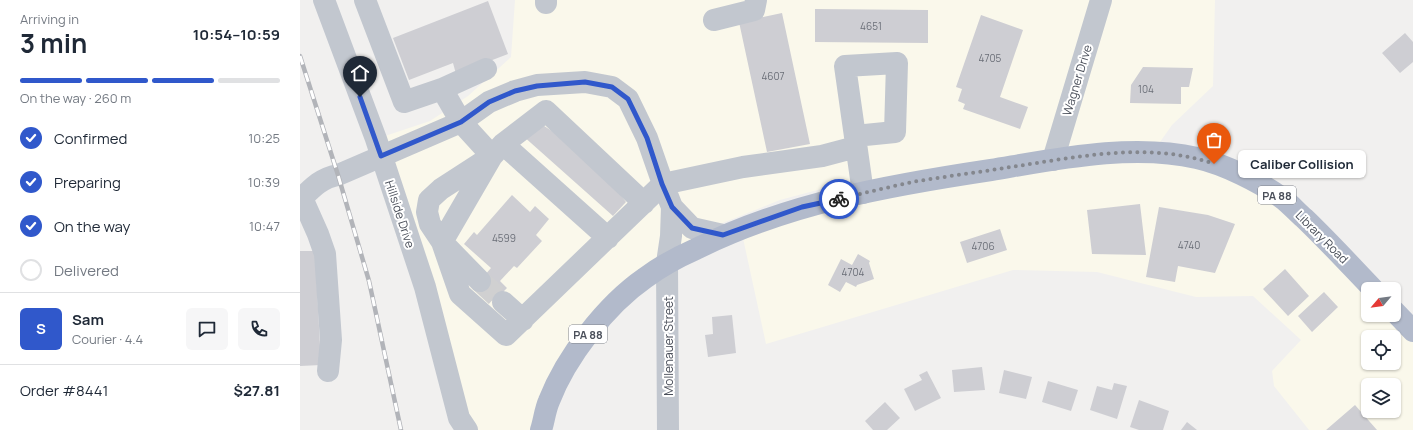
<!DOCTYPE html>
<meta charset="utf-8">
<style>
body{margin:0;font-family:Manrope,sans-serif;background:#f6f6f7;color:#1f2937;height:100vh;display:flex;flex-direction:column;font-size:15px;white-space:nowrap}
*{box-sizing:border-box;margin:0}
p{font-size:13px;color:#747a83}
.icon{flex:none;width:22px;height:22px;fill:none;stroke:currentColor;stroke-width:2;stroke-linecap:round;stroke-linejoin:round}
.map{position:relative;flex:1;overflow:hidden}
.side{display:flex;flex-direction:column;background:#fff;width:300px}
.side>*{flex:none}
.needle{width:26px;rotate:241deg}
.buttons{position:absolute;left:1061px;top:282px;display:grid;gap:8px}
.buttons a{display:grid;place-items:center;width:40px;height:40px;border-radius:6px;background:#fff;box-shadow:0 1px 3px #0004;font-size:20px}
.pin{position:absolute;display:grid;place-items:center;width:34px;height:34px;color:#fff;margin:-41px -17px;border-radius:50% 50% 50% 0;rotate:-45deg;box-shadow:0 0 4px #0007}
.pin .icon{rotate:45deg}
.courier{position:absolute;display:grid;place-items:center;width:40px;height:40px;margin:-20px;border:3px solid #3058cb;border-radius:50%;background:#fff;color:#222;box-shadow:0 1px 5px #0007}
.bubble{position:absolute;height:28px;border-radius:6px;background:#fff;box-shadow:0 1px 3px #0004;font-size:13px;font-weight:700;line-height:28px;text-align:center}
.overview em{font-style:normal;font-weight:700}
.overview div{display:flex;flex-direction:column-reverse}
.overview{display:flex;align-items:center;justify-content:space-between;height:68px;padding:0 20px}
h1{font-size:26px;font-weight:700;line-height:30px}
.bar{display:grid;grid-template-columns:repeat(4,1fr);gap:6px 4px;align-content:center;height:48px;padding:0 20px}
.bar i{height:5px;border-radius:3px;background:#e0e1e3}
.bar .selected{background:#3058cb}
.bar p{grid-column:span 4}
.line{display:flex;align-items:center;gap:10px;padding:0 20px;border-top:1px solid #e0e1e3}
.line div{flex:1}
.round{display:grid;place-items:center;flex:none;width:42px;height:42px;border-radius:6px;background:#f6f6f7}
ol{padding:0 20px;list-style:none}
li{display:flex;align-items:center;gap:12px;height:44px}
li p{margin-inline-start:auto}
li .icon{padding:4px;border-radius:50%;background:#3058cb;color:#fff;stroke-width:4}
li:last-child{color:#747a83}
li i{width:22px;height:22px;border:2px solid #e0e1e3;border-radius:50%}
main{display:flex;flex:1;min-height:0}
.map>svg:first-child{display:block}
</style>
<main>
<section class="side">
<div class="overview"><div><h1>3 min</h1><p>Arriving in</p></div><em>10:54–10:59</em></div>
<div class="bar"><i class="selected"></i><i class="selected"></i><i class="selected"></i><i></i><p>On the way · 260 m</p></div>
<ol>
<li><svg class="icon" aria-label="check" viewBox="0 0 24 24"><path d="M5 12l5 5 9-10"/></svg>Confirmed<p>10:25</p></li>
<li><svg class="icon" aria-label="check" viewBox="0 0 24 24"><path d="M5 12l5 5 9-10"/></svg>Preparing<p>10:39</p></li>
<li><svg class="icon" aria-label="check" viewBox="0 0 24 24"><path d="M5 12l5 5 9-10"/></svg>On the way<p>10:47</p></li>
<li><i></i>Delivered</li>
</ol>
<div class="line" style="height:72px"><b class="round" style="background:#3058cb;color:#fff">S</b><div><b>Sam</b><p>Courier · 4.4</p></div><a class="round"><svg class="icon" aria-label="chat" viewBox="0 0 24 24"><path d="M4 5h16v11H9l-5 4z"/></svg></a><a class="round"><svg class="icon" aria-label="phone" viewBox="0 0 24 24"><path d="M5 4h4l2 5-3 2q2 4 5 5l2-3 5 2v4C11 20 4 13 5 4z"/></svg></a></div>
<div class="line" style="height:52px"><div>Order #8441</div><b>$27.81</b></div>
</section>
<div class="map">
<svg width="1113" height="430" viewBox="0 0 1113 430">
<rect width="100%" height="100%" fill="#f1f0ef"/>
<path fill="#faf8eb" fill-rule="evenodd" d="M215,0h700l-2,86 -41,39 -19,27 91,23 124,114v26h26l19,16v99h-104l-35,-44 -2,-15 29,-31 -48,-44 -57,1 -99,-25 -84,-2 -247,74 -25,-115 99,-30 -4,-14 -56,15 -60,24 -105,79 -74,127h-74l-91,-291 54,-18 38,-25 43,-39zM1068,337h26v26h-26zM1068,385h26v26h-26z"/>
<path fill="#ceced3" d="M188,1l20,53 -52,20 -3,-11 -44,17 -16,-42z
M515,9l113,1v33l-113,-1z
M482,13l28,131 -43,8 -28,-130z
M681,15l42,15 -23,67 28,10 -8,22 -57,-20 2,-5 -7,-3 4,-12 -6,-2z
M1105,33l8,9v20l-13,11 -18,-20z
M843,67l50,1 -4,19h-8v17l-51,-1 1,-18z
M235,120l23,15 52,46 16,21 -13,14 -91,-81z
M212,195l18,17 5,-6 14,13 -13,16 6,6 -25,27 -3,-2 -14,15 7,7 -5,5 -3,14 -23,-22 15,-17 -27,-24 10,-12 3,3z
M840,204l6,51 -54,-1 -5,-44z
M859,207l49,8 27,9 -20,49 -37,-7 -3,16 -29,-5z
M700,229l7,21 -40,13 -7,-21z
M0,251h15l6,114 -21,1z
M558,254l12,7 -1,2 5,16 -17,6 -1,2 -10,-5 -6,10 -12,-7 13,-26 11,6z
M985,269l24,27 -21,20 -25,-27z
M1024,292l14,15 -26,25 -14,-16z
M432,315l4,38 -28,4 -3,-22 8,-1 -1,-17z
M682,367l3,23 -31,2 -2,-22z
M704,370l28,7 -6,22 -27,-6z
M627,371l14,27 -26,13 -11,-22 18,-9 -3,-5z
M748,381l30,9 -7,21 -29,-9z
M814,383l13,3 -10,33 -27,-9 7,-24 15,4z
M839,400l30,11 -6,19h-24l-9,-3z
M585,402l15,16 -13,12h-14l-8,-9z
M1055,405l22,25h-51z
M887,422l10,8h-16z"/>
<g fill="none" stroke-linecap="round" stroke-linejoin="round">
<path stroke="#d0d0d1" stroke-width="22" stroke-dasharray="22 11" stroke-linecap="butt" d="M180,281l23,21"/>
<path stroke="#c2c7cf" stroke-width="22" d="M24,0l52,139 49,148 34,131 8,12
M65,0l39,102 38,-13 19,33 31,34 -50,86 18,52 46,41 157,-151 80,-17 79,-11 34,-9
M246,3v-3
M414,20l40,-10 2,-10
M142,89l44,-20
M555,136l40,-4 2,-69 -52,3 18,127
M203,144l105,94
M753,160l48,-160
M2,198l16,36 7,20 6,86 -3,31
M0,200c12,-12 21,-22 38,-25l123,-53 28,-20 26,-11 22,-6 48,-3 27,5 16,12 19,39 16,46 9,23 20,21 31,7
M180,281l-38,-39 -12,-18 -3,-12 2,-12 12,-11 51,-33 11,-12 43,-33 98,92
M203,302l20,18
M368,430l-1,-167 4,-27 1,-29"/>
<path stroke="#b2bacb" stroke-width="22" d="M1094,311l19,20
M241,430c3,-9 4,-20 8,-29 17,-44 57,-96 96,-123 16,-12 33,-21 51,-29 92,-46 195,-64 295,-79 66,-11 141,-27 206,-12 27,6 63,24 85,40 8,6 15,14 22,20 24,23 46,47 69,71"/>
<g stroke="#b2b4b9" stroke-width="4.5">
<path id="rail" d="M0,56l38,119 31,106 32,149"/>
</g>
<use href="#rail" stroke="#fff" stroke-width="3" stroke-dasharray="9" stroke-linecap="butt"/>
</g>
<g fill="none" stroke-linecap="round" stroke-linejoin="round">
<path stroke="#84878e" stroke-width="4" stroke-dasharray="0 7.2" d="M539,199c26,-6 53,-13 79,-18 31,-5 62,-9 93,-14 66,-10 139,-26 203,-3"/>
<path stroke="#3058cb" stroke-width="5" d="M60,97l21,59 80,-34 28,-20 26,-11 22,-5 48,-4 27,5 16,12 19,39 15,46 10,23 20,21 31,7 79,-28 37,-8"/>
</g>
<g text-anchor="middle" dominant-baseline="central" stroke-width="4" stroke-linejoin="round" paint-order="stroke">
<g font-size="10" fill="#6b6f78">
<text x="571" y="26">4651</text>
<text x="690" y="58">4705</text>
<text x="473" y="76">4607</text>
<text x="846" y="89">104</text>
<text x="204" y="238">4599</text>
<text x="889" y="245">4740</text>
<text x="683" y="246">4706</text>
<text x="553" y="272">4704</text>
</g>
<g fill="#fff" stroke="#80848c" stroke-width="1">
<rect x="958" y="186" width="38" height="18" rx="3"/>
<rect x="269" y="325" width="38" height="18" rx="3"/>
</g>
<g font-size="11" font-weight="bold" fill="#4a4f5a">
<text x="977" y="195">PA 88</text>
<text x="288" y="334">PA 88</text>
</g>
<g font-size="12" fill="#4a4f5a" stroke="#fff">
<text transform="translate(777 80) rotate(-73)">Wagner Drive</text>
<text transform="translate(100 214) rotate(72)">Hillside Drive</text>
<text transform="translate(1022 237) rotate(45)">Library Road</text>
<text transform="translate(368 346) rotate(-90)">Mollenauer Street</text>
</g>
</g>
</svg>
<div class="buttons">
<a><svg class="needle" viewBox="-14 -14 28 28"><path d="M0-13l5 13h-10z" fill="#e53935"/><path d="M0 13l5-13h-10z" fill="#747a83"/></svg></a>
<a><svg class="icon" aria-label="locate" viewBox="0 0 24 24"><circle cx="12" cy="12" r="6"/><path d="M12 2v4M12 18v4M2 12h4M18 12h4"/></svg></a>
<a><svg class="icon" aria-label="layers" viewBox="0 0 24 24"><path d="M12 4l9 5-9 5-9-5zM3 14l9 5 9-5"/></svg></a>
</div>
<div class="pin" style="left:914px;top:164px;background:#ea580c"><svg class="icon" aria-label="bag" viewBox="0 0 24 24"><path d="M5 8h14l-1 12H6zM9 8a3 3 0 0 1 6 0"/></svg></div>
<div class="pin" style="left:60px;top:97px;background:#1f2937"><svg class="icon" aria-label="home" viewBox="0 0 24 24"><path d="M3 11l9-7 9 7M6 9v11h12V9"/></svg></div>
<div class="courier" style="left:539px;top:199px"><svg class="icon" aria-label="bike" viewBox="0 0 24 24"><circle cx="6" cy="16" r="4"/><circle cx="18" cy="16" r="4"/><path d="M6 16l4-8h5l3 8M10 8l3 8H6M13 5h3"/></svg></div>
<div class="bubble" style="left:938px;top:150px;width:128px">Caliber Collision</div>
</div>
</main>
